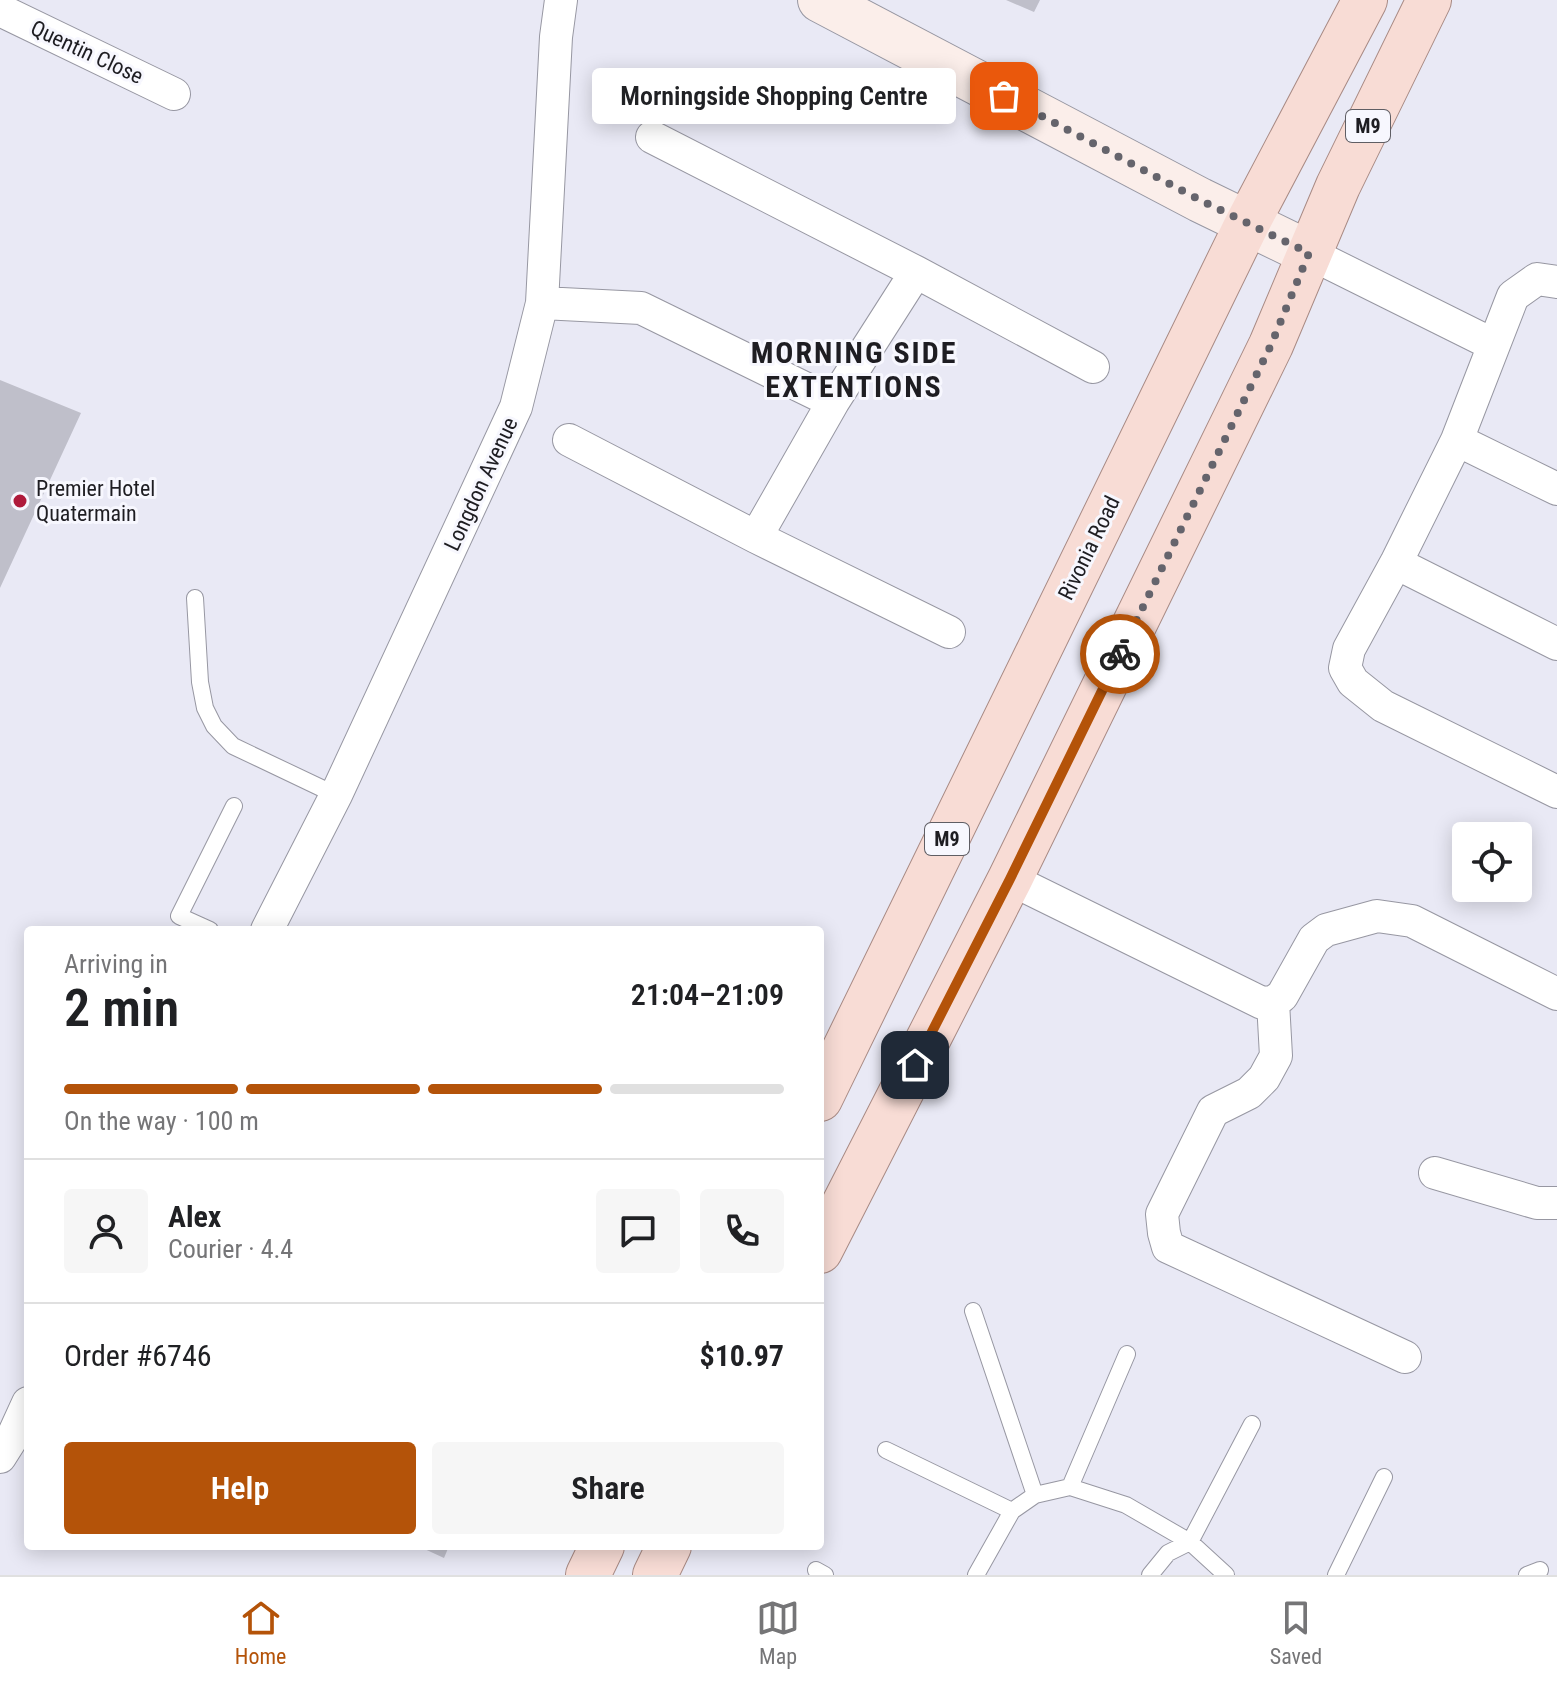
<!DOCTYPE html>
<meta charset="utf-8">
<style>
body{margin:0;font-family:"Roboto Condensed",sans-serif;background:#f6f6f6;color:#202124;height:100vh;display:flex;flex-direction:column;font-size:30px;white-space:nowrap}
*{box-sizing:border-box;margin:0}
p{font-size:26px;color:#757577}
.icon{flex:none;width:44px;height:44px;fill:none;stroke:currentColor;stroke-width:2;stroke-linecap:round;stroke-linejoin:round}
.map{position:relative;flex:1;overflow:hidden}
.side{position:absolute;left:24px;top:926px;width:800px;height:624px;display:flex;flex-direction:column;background:#fff;border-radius:8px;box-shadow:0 4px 20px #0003}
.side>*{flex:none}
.tools{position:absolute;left:1452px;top:822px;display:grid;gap:16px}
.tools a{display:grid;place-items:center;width:80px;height:80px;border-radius:8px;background:#fff;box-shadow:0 4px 20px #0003;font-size:40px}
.pin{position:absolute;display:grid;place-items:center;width:68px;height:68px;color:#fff;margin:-34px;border-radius:16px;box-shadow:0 4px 12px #0006}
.courier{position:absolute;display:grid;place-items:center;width:80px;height:80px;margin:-40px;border:6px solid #b45309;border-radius:50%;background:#fff;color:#222;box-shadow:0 2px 10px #0007}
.bubble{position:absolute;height:56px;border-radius:8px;background:#fff;box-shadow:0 4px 20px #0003;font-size:26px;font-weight:600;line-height:56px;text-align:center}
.summary em{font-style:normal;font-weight:600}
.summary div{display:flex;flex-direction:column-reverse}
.summary{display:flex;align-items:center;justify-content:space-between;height:136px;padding:0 40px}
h1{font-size:52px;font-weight:600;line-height:60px}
.bar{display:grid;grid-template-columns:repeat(4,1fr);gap:12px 8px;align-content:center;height:96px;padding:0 40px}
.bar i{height:10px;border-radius:6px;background:#e0e0e0}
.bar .active{background:#b45309}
.bar p{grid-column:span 4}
.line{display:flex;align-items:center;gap:20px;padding:0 40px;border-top:2px solid #e0e0e0}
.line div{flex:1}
.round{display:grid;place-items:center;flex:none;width:84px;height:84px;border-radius:8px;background:#f6f6f6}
.cta{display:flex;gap:16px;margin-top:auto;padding:16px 40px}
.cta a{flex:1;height:92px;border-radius:8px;background:#b45309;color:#fff;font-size:32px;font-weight:600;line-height:92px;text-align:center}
.cta a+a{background:#f6f6f6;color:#202124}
.tabs{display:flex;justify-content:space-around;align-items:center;height:112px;border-top:2px solid #e0e0e0;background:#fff;font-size:22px;color:#757577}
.tabs a{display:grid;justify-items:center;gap:4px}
.tabs .active{color:#b45309}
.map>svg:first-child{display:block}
</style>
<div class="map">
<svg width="1557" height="1575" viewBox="0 0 1557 1575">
<rect width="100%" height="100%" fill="#e9e9f5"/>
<path fill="#bfbfca" d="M1006,0h34l-6,12z
M0,380l81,33 -81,175z
M418,1546h31l-5,12z"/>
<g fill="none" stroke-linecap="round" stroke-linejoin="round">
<g stroke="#9797a2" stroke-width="18">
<path id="lane" d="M195,598l5,84 5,26 9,18 19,20 103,49
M210,930l-31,-14 55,-110
M973,1311l62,184
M886,1450l126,61
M1070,1487l57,-133
M816,1570l9,5
M976,1575l36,-64 23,-16 35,-8 56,18 64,37 36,33
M1150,1575l18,-22 22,-11 62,-118
M1336,1575l48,-98
M1527,1575l13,-5"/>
</g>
<g stroke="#9797a2" stroke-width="34">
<path id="street" d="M0,10l174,84
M652,137l264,135 177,95
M1309,253l185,92
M1557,282l-20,-3 -24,17 -56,144 -61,123 -47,86 -4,19 8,14 30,24 174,86
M542,303l99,5 192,94 83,-130
M569,440l187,97 193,95
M1457,440l100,49
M756,537l77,-135
M1396,563l161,81
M1010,879l252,124 11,-1 9,-6 32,-57 12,-9 51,-14 35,5 145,73
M267,930l69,-135 180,-388 26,-104 14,-266 5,-37
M1273,1002l3,54 -12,22 -15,15 -36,18 -51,103 2,19 4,14 237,110
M1435,1173l102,30h20
M0,1457l12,-19 16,-35"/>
</g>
<g stroke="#9797a2" stroke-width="46">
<path id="secondary" d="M820,0l380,200 109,53"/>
</g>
<g stroke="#a88a84" stroke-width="46">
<path id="primary" d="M820,1099l427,-875 118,-224
M820,1251l190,-372 261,-534 67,-159 91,-186
M588,1575l14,-29
M655,1575l14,-29"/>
</g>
<use href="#lane" stroke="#fff" stroke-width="16"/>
<use href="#street" stroke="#fff" stroke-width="32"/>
<use href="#secondary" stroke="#fbeeea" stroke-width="44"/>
<use href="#primary" stroke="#f8dcd5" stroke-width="44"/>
</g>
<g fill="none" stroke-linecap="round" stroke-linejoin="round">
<path stroke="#65646c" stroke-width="8" stroke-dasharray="0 14.4" d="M1004,96l196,104 109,53 -38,92 -151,309"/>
<path stroke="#b45309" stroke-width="10" d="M915,1065l95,-186 110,-225"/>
</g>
<circle fill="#af1a3b" stroke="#f7f7fe" stroke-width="3" cx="20" cy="501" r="8"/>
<g text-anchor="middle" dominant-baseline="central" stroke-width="6" stroke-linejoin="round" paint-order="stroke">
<g fill="#f7f7fe" stroke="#5f5e64" stroke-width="2">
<rect x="1346" y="110" width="44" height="32" rx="6"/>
<rect x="925" y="823" width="44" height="32" rx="6"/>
</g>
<g font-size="20" font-weight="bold" fill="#1e1d22">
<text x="1368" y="126">M9</text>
<text x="947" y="839">M9</text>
</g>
<g font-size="22" fill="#1e1d22" stroke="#f7f7fe">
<text transform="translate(87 52) rotate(25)">Quentin Close</text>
<text transform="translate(481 484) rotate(-65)">Longdon Avenue</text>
<text transform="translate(1089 548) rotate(-64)">Rivonia Road</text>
</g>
<g font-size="22" fill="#1e1d22" stroke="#f7f7fe" text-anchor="start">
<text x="36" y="488">Premier Hotel<tspan x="36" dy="25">Quatermain</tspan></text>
</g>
<g font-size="30" font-weight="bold" letter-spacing="2" fill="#1e1d22" stroke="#f7f7fe">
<text x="854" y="352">MORNING SIDE<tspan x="854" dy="34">EXTENTIONS</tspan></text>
</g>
</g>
</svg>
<div class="tools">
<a><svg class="icon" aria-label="locate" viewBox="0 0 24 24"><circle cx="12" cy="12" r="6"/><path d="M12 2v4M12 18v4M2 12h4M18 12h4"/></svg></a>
</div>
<div class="pin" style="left:1004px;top:96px;background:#ea580c"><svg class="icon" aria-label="bag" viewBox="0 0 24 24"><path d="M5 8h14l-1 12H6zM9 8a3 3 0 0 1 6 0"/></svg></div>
<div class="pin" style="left:915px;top:1065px;background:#1f2937"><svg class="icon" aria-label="home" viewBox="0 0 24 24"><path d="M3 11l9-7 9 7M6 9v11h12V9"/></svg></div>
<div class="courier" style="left:1120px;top:654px"><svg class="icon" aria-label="bike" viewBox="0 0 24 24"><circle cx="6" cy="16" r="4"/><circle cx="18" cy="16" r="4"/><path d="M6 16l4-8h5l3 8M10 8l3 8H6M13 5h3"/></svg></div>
<div class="bubble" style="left:592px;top:68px;width:364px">Morningside Shopping Centre</div>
<section class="side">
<div class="summary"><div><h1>2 min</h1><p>Arriving in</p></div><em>21:04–21:09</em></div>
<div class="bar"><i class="active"></i><i class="active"></i><i class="active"></i><i></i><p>On the way · 100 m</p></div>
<div class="line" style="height:144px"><a class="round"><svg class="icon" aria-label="person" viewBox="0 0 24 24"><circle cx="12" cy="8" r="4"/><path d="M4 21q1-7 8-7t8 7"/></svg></a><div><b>Alex</b><p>Courier · 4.4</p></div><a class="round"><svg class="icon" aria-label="chat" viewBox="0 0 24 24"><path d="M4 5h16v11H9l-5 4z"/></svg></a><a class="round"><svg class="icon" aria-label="phone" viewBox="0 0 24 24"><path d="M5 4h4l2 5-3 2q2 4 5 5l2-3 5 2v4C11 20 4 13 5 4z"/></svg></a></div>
<div class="line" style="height:104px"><div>Order #6746</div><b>$10.97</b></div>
<div class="cta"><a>Help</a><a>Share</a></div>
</section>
</div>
<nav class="tabs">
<a class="active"><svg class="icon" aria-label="home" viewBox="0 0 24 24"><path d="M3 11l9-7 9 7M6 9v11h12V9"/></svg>Home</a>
<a><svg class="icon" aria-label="map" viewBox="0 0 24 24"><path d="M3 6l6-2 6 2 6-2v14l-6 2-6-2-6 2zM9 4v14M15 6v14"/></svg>Map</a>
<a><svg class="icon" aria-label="saved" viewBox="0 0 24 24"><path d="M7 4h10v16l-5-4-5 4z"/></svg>Saved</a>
</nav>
